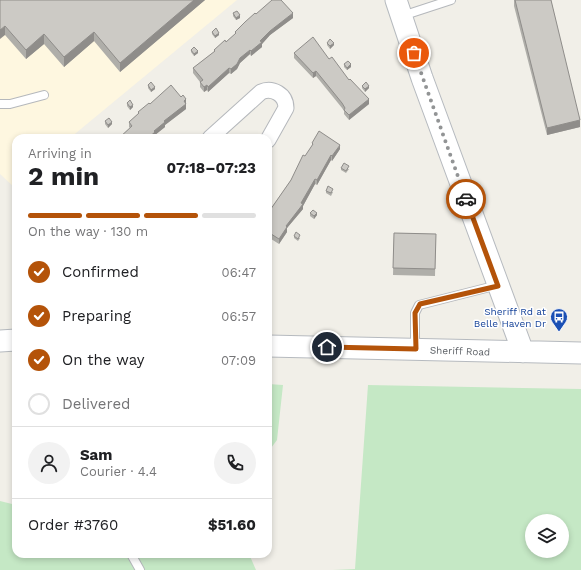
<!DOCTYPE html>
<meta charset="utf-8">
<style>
body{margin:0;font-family:"Work Sans",sans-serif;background:#f2f2f2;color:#202124;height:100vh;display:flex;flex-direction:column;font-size:15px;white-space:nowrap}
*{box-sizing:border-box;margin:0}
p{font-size:13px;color:#757577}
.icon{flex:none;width:22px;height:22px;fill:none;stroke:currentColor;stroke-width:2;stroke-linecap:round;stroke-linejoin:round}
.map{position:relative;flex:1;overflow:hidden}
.drawer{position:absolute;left:12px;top:134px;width:260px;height:424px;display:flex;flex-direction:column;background:#fff;border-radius:12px;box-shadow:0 2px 6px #0003}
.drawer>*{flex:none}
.tools{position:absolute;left:525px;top:514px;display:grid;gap:8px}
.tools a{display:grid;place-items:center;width:44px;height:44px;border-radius:50%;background:#fff;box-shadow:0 2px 6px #0003;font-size:20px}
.pin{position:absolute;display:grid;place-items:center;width:34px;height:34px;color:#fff;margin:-17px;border:2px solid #fff;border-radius:50%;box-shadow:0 1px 4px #0007}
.courier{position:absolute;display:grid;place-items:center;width:40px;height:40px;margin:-20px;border:3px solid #b45309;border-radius:50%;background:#fff;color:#222;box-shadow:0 1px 5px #0007}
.head em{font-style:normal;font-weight:700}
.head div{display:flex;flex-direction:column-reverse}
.head{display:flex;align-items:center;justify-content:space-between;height:68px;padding:0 16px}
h1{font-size:26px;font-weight:700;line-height:30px}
.bar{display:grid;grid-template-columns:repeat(4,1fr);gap:6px 4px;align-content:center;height:48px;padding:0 16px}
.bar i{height:5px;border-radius:3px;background:#e0e0e0}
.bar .selected{background:#b45309}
.bar p{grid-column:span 4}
.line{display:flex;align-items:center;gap:10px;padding:0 16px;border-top:1px solid #e0e0e0}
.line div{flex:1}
.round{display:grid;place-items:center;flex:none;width:42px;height:42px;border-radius:21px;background:#f2f2f2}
ol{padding:0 16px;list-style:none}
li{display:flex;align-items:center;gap:12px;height:44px}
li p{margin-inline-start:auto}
li .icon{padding:4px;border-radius:50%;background:#b45309;color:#fff;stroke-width:4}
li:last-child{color:#757577}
li i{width:22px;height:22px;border:2px solid #e0e0e0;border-radius:50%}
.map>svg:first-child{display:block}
</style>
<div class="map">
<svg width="581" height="570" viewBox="0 0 581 570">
<rect width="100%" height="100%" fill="#f1efe8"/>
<path fill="#fef7e0" d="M0,0h237l-167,138h-54v51l-16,-15z"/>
<path fill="#c5e8c5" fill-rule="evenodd" d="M268,384l15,1 -6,55 -9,12z
M368,385l213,4v181h-248l22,-1zM532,521h30v30h-30z
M0,501l16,4v49h233l7,16h-256z"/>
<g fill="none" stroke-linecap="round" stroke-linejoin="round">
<g stroke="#b5b8bc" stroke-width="10">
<path id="lane" d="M402,16l49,-16
M0,104h10l34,-9
M415,349v-36l4,-8 79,-20
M131,554l9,16"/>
</g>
<g stroke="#b5b8bc" stroke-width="17">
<path id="street" d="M210,138l51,-46c11,-5 25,2 25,16l-18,32"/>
</g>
<g stroke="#b6babf" stroke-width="23">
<path id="secondary" d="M396,0l26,78 101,274
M0,341l16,-1
M268,346l313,7"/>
</g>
<use href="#lane" stroke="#fff" stroke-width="8"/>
<use href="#street" stroke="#fff" stroke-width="15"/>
<use href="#secondary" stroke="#fff" stroke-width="21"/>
</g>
<path fill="#afaea9" d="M0,0h205l-85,72 -26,-31 -30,26 -20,-23 -18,15 -21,-24z
M514,0h37l29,127 -33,8 -33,-129z
M233,13l7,5 -4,2 -3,-4z
M256,14l37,4 -23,17 -8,9v3l-11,9 -1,-2 -10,9 -3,6 -6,5 -2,-1 -21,19 -1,-2 -3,2 -4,-5v-5l-7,-9v-5l21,-16v-2l12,-8 9,-8v-2z
M212,32l7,3 -4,3 -3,-4z
M327,43l7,2 -4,4 -3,-4z
M191,50l7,3 -4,3 -3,-4z
M294,53l35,6 20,21 20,24 -20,16 -5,-6v-3l-2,-3 -26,-32 -3,2 -19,-20z
M344,64l7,3 -4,3 -3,-3z
M148,85l7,4 -4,3 -3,-4z
M362,86l7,2 -4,4 -3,-4z
M127,103l6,4 -3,3 -3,-4z
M150,104h36v5l-21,16v2l-10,8v2l-1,1h-35l11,-10 -1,-1v-5l9,-8v-2z
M105,121l7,3 -4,4 -3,-4z
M312,143l28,6 -8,12 -1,-1 -14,25 -2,-1 -12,22v3l-16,19v4l-8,12 -11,-7v-24l23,-33 21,-34z
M341,168l8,1 -3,4 -5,-3z
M326,191l7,1 -2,4 -5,-3z
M310,213l7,2 -3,4 -4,-3z
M394,233l42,1 -1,42 -42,-1z
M294,236l6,2 -2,3 -4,-3z"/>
<path fill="#8f8d8a" d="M194,0h11l-85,72v-9z
M293,13v5l-23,17 -8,9v3l-11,9v-5l19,-20z
M240,15v3l-4,2v-2z
M5,26v9l-5,4v-9z
M94,32v9l-30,26v-10z
M219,33v2l-4,3v-2z
M44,34v10l-18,15v-9z
M334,43v2l-4,4v-3z
M250,50v4l-10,9 -3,6 -6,5v-5l9,-11z
M198,51v2l-4,3v-2z
M351,64v3l-4,3v-2z
M229,68v5l-21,19v-5z
M316,71v5l-3,2v-5z
M207,85v5l-3,2v-5z
M369,86v2l-4,4v-3z
M155,87v2l-4,3v-2z
M186,99v10l-21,16v2l-10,8v2l-1,1h-6l16,-17z
M369,99v5l-20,16v-5z
M133,105v2l-3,3v-3z
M580,120v7l-33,8v-7z
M112,122v2l-4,4v-3z
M340,145v4l-8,12v-5z
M331,155v5l-14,25v-5z
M315,179v5l-12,22v3l-16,19v4l-8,12v-5l7,-13 15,-23z
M317,213v2l-3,4v-3z"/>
<path fill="#cccac5" stroke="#8f8d8a" d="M0,0h194l-74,63 -26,-31 -30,25 -20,-23 -18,16 -21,-24 -5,4z
M272,0h9l12,13 -23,18 -10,10 2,1 -11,9 -1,-1 -10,8 -3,6 -6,5 -2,-1 -21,19 -1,-2 -3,2 -4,-5 3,-2 -10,-12 22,-17 -1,-1 11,-10 1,2 10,-9 -1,-1 10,-10 10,-9 1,1z
M515,0h36l29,120 -33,8z
M237,11l3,4 -4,3 -3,-5z
M216,28l3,5 -4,3 -3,-4z
M313,37l16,22 3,-2 17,23 1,-1 19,20 -20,16 -5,-5 1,-2 -3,-5 -26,-32 -3,2 -19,-20z
M330,39l4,4 -4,3 -3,-3z
M194,47l4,4 -4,3 -3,-4z
M348,61l3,3 -4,4 -3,-4z
M151,82l4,5 -4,3 -3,-5z
M366,82l3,4 -4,3 -3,-3z
M171,85l10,12 2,-2 3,4 -2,2 2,3 -22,17 1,1 -11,9 1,1 -7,6h-29l13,-12 -3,-4 10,-9 -1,-1 11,-9 1,1z
M130,100l3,5 -3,2 -3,-4z
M109,118l3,4 -4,3 -3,-4z
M319,131l21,14 -8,11 -1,-1 -14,25 -2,-1 -14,24 2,1 -17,22 1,1 -8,12 -11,-7v-19l23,-33 12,-25 2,1 8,-12 -1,-1z
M344,163l5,3 -3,5 -5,-3z
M328,186l5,3 -2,4 -5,-2z
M313,210l4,3 -3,3 -4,-3z
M296,232l4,3 -2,4 -4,-3z
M394,233l42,1 -1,35 -42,-1z"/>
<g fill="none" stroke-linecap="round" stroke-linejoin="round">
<path stroke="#929495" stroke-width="4" stroke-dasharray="0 7.2" d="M414,53l52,146"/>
<path stroke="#b45309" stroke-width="5" d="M327,347l89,2 -1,-36 5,-9 78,-18 -32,-87"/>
</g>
<defs>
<g id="bus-pin" transform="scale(0.9)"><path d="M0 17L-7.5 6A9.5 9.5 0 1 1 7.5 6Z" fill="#1a4fb4" stroke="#fff"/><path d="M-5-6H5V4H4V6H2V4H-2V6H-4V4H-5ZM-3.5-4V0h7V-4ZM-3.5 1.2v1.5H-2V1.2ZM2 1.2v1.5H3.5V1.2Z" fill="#fff"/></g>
</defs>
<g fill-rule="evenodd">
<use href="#bus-pin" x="559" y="317"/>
</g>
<g text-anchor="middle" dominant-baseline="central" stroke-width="3" stroke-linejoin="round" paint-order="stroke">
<g font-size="10" fill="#164399" stroke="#fff" text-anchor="end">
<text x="546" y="311">Sheriff Rd at<tspan x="546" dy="12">Belle Haven Dr</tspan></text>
</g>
<g font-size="10" fill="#5f6368" stroke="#fff">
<text transform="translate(460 351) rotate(2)">Sheriff Road</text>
</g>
</g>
</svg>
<div class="tools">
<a><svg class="icon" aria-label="layers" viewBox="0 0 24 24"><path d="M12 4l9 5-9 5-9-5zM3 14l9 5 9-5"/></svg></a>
</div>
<div class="pin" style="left:414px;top:53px;background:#ea580c"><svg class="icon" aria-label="bag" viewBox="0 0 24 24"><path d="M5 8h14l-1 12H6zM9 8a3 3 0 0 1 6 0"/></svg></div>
<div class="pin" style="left:327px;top:347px;background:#1f2937"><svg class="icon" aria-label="home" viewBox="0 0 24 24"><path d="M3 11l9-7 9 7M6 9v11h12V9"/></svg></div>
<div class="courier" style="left:466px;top:199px"><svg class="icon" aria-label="car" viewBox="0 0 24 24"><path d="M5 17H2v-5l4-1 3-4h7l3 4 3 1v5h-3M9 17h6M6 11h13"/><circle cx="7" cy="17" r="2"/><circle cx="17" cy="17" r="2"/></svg></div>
<section class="drawer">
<div class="head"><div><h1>2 min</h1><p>Arriving in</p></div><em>07:18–07:23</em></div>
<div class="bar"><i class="selected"></i><i class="selected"></i><i class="selected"></i><i></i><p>On the way · 130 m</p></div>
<ol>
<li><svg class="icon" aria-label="check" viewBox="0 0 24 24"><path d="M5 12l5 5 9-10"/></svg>Confirmed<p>06:47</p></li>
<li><svg class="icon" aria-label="check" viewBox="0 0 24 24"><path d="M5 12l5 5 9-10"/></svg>Preparing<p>06:57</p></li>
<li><svg class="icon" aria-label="check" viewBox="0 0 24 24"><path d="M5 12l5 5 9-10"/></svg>On the way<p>07:09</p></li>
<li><i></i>Delivered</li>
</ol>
<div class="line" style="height:72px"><a class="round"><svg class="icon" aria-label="person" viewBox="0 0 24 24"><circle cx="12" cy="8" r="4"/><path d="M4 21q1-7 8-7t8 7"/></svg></a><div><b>Sam</b><p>Courier · 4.4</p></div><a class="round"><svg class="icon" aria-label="phone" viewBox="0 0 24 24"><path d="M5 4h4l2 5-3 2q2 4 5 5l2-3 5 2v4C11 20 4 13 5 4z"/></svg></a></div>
<div class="line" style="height:52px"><div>Order #3760</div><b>$51.60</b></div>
</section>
</div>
